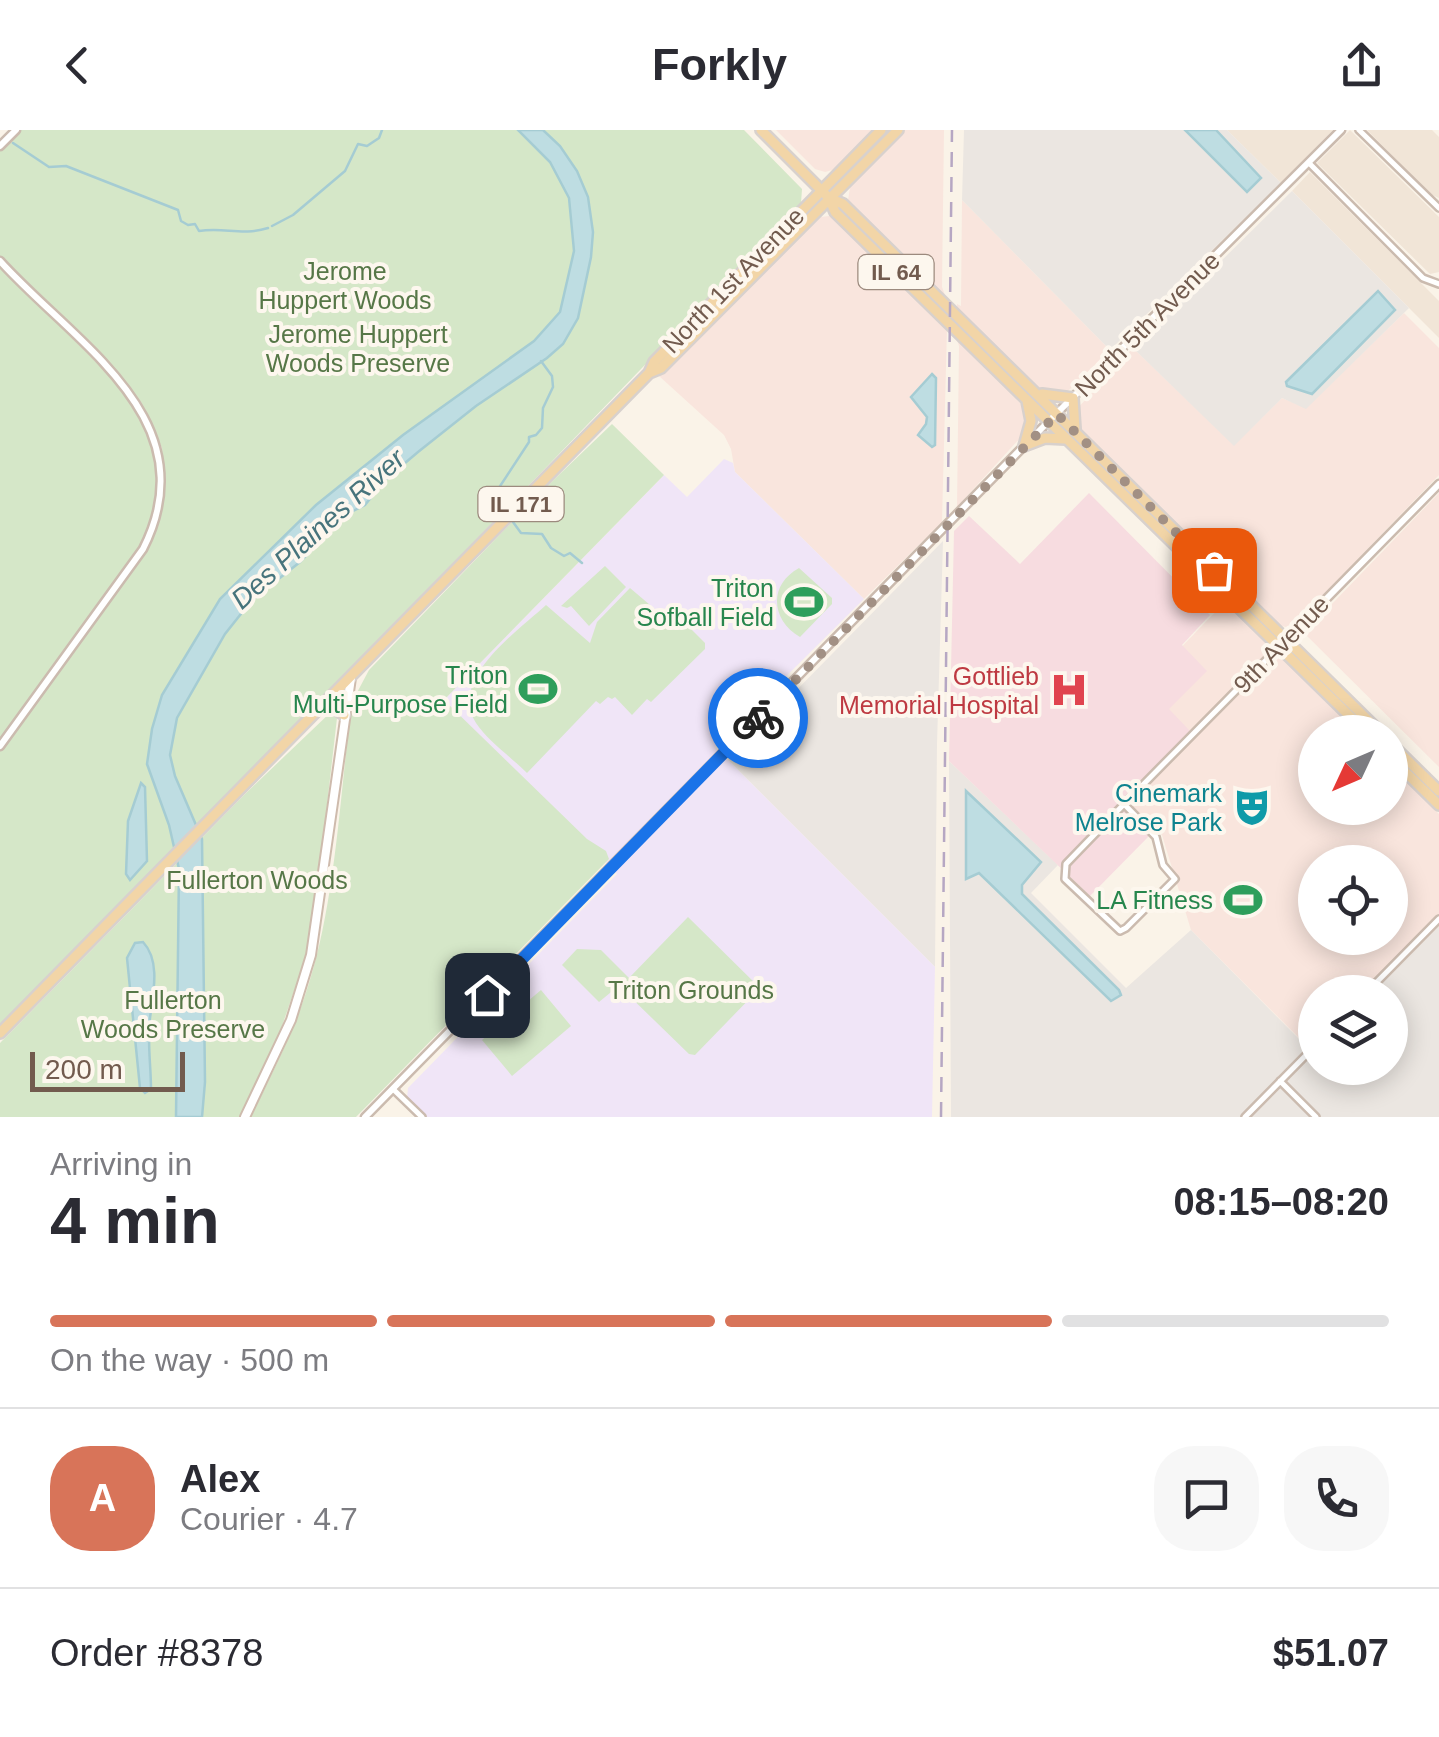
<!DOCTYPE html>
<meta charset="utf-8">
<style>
body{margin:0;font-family:Arial,sans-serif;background:#f7f7f7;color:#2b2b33;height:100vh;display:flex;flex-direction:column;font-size:38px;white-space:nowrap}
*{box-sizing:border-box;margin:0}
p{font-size:32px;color:#7c7c81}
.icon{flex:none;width:55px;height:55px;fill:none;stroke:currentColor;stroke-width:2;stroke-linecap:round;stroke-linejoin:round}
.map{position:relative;height:987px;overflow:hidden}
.details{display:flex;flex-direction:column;background:#fff;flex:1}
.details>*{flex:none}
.needle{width:65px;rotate:226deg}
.tools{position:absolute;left:1298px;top:585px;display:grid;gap:20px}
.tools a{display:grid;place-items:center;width:110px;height:110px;border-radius:50%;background:#fff;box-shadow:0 5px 25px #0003;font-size:50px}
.scale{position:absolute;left:30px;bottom:25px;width:155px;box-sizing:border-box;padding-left:10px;border:5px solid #725b4e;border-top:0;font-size:28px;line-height:35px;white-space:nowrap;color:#725b4e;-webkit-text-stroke:8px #fdf7ee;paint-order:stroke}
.pin{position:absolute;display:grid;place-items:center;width:85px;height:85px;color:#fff;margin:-42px;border-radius:20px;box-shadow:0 5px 15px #0006}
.courier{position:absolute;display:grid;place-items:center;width:100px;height:100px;margin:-50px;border:8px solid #1a73e8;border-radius:50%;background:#fff;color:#222;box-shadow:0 2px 12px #0007}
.overview em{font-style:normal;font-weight:600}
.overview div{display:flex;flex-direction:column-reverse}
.overview{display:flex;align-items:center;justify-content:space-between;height:170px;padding:0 50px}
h1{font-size:65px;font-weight:600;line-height:75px}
.bar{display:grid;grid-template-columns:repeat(4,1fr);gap:15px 10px;align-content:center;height:120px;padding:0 50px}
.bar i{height:12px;border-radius:8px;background:#e1e1e2}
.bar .active{background:#d87459}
.bar p{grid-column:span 4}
.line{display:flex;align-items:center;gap:25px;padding:0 50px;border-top:2px solid #e1e1e2}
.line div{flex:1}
.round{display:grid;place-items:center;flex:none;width:105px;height:105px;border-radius:40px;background:#f7f7f7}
header{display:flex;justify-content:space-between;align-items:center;height:130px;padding:0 50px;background:#fff;font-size:45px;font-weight:600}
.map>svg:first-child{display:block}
</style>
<header><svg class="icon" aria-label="back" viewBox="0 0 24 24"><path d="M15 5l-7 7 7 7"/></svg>Forkly<svg class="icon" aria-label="share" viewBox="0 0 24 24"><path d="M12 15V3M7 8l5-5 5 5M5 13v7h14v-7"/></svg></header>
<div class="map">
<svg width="1439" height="987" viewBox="0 0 1439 987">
<rect width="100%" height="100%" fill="#faf3e8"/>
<path fill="#f1e5d7" d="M1227,0h106l-52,53z
M1350,0l89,87v55l-9,2 -113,-111z
M1367,0h65l7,7v61l-9,-4z
M1310,42l129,129v37l-147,-147z"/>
<path fill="#f9e5dd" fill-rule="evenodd" d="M776,0h99l-39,39 -11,3 -10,-3z
M903,0h41l-2,157 5,13 -99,-100 3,-18z
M962,70l148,150 -42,41 -11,5 -18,-7 -82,-80v-5l4,2z
M829,86l8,4 110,108 -5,194 -78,77 -129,-127 -4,-23 -7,-14 -65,-59 162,-159z
M1404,183l35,35v127l-144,149 -9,3 -8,-2 -198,-195 -4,-10v-10l57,-62 101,97 48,-47 24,10z
M956,207l69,71 4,14 -7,14 -65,71 2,-161z
M1439,363v274l-135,-134z
M1225,472l132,130h-42v76h75v-43l49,49v104l-72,74h-52v54l-4,4 -120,-120 -29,-95 -87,-78zM1315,732h75v76h-75z"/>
<path fill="#ebe6e1" d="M964,0h263l54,53 -171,167 -148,-150z
M1292,61l117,117 -103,101 -24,-11 -48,48 -101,-98z
M943,411l-6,203 -2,223 -207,-207z
M949,631l109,104 -27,28 95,95 65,-58 119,120 5,-4v22h75v-76h-23l17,-17 4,2 51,-51v191h-488z"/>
<path fill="#f0e5f7" d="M724,329l9,4 2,9 129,127 -149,148 220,220 -3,150h-505l-20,-19 1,-10 209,-214 -173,-174 220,-225 23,22z"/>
<path fill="#f7dce0" d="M1089,363l121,122 -28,30 25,26 -38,38 21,22 -72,74 32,30 -60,61 -141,-135 5,-230 15,-15 51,48z"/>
<path fill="#d5e7c8" d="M21,0h723l58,59 -1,14 -294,305 -507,517v-274l142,-195 16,-37 6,-34 -2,-37 -21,-46 -24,-29 -117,-117v-105z
M0,136c26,26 51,51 77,77 61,60 106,114 63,202l-140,197z
M612,294l52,51 -220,225 143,139 19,12 3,8 -253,258h-105c21,-44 44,-87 58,-134 27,-86 31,-191 43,-281l17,-32 170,-176z
M605,436l21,21 -37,39 -18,-20 -4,2 -6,-2z
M799,438l33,30v6l-32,33c-29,-17 -32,-52 -1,-69z
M630,458l33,28 3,-2 6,5 4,-5 29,29v6l-54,53 -4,-3 -15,16 -17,-18 -3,2 -4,-2 -8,7 -4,-3 -69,72c-16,-16 -39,-32 -51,-50 -28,-44 42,-92 70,-118l44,38 7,-21z
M332,581l5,7 -21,182 -11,59 -25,73 -40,85h-240v-74l243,-247z
M688,787l72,71 -65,67 -6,-1 -69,-67 7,-8 -28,23 -37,-37 15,-16 24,1 28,28z
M541,860l30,36 -59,50 -30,-36z"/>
<path fill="#bedde2" stroke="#a5ccd3" stroke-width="2.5" d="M518,0h25l17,16 17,25 11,26 5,35 -2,25 -13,61 -15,26 -16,14 -71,48 -58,46 -33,28 -20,25 -20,10 -45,47 -48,38 -27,34 -48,84 -7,37 5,21 27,63 3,243 -3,35h-26l3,-248 -10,-44 -22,-61 5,-35 10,-34 58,-96 96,-94 87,-70 131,-94 26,-29 14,-61 -5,-53 -19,-36z
M1185,0h31l45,48 -14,14z
M1378,161l17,19 -83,84 -25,-8 -1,-4z
M932,244l4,4 -1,67 -3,2 -14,-12 8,-11 1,-7 -16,-20z
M141,653l4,4 2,74 -17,19 -4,-6 2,-53z
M966,661l75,71 -19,23v9l97,96 2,5 -10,6 -132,-128 -13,6z
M143,812c18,19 10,52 7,76 -3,22 1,48 1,71l-6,4 -5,-5 -13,-130 8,-15z"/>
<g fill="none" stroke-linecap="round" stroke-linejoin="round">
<path stroke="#a5ccd3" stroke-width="2.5" d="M13,13l36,24 17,-1 112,44 3,11 7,4 7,-1 4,7c25,-4 44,5 69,-3
M272,96l21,-11 52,-44 13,-27 9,2 12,-8 3,-8
M502,381l-11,2 -4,-7 42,-64v-5l7,-2 6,-7 1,-20 10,-21 -1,-11 -11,-15
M513,392l8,11 21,1 9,14 13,8 6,-3 12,10"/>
<g stroke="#cbbbaf" stroke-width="10">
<path id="minor" d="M1359,0l80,78
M1309,33l114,115 16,6
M1124,674l32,33 7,28 12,14 -49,49 -6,3 -55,-52 1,-15c70,-73 142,-145 213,-217
M1367,862l72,-73
M1280,951l36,36
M393,959l29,28
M1245,987l70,-71"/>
</g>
<g stroke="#cbbbaf" stroke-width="11">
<path id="tertiary" d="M0,16l16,-16
M0,131c75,83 209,158 143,288l-143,197
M1279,517l160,-163
M365,987l659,-671 317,-316"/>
</g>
<g stroke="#cebbad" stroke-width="12">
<path id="secondary" d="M245,987l46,-97 20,-65 40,-277"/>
</g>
<g stroke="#d8d1cd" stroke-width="14">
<path id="primary" d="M761,0l68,68 6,14 531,520
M829,68l14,6 537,528
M649,243l5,-11 227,-232
M1042,264l31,4 2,31
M1024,316l7,-25 -4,-20
M1024,316l21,-8 20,1
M321,577h11l12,8
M1390,613l49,48
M1390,627l49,48
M0,903l649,-660 12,-5 237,-238"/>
</g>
<use href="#minor" stroke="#fff" stroke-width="5"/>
<use href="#tertiary" stroke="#fff" stroke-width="6"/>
<use href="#secondary" stroke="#fff" stroke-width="8"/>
<use href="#primary" stroke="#f2d5a7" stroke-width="9"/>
<path stroke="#b6a7c3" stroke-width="2.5" stroke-dasharray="15 10" stroke-linecap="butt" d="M941,987l11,-987"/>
</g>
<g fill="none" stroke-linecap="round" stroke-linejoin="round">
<path stroke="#a29084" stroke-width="10" stroke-dasharray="0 18" d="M758,588l299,-304 157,156"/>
<path stroke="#1a73e8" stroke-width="12" d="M487,865l271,-277"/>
</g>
<defs>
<g id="stadium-bare" transform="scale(3)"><path d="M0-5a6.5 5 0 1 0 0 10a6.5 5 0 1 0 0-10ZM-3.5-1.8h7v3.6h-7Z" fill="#2e9e5b" stroke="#fdf7ee" stroke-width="2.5" paint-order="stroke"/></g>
<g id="hospital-bare" transform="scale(3)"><path d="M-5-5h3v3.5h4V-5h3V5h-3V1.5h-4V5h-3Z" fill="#e0444e" stroke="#fdf7ee" stroke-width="2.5" paint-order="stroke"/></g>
<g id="theatre-bare" transform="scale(3)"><path d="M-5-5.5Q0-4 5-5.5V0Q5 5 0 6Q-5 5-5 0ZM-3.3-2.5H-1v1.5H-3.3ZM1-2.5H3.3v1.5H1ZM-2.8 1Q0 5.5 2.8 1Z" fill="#0f9aa8" stroke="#fdf7ee" stroke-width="2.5" paint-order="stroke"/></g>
</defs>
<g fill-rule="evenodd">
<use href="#stadium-bare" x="804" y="472"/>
<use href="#stadium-bare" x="538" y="559"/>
<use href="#hospital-bare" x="1069" y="560"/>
<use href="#theatre-bare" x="1252" y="677"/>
<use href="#stadium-bare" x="1243" y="770"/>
</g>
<g text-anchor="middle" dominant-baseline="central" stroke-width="8" stroke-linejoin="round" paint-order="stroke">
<g fill="#fdf7ee" stroke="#9c8a7e" stroke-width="2.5">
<rect x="858.5" y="125" width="75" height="34" rx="8"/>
<rect x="478.5" y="357" width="85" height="34" rx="8"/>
</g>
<g font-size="22" font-weight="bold" fill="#725b4e">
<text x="896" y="142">IL 64</text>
<text x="521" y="374">IL 171</text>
</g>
<g font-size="25" fill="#567747" stroke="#fdf7ee">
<text x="345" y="141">Jerome<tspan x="345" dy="29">Huppert Woods</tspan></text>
<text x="358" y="204">Jerome Huppert<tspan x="358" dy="29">Woods Preserve</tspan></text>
<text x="257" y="750">Fullerton Woods</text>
<text x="691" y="860">Triton Grounds</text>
<text x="173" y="870">Fullerton<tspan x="173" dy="29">Woods Preserve</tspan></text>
</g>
<g font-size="25" fill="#725b4e" stroke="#fdf7ee">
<text transform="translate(733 150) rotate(-46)">North 1st Avenue</text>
<text transform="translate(1147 194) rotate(-45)">North 5th Avenue</text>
<text transform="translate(1281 514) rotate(-46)">9th Avenue</text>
</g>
<g font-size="25" fill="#27864d" stroke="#fdf7ee" text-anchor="end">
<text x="774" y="458">Triton<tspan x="774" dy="29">Sofball Field</tspan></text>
<text x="508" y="545">Triton<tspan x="508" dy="29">Multi-Purpose Field</tspan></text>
<text x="1213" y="770">LA Fitness</text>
</g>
<g font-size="25" fill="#be3a42" stroke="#fdf7ee" text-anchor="end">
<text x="1039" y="546">Gottlieb<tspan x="1039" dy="29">Memorial Hospital</tspan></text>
</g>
<g font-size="25" fill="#0d838f" stroke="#fdf7ee" text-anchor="end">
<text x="1222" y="663">Cinemark<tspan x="1222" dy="29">Melrose Park</tspan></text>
</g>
<g font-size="28" font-style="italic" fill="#47747c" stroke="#fdf7ee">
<text transform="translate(318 399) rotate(-42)">Des Plaines River</text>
</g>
</g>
</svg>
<div class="tools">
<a><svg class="needle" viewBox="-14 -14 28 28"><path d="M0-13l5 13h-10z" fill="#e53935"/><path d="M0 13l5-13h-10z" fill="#7c7c81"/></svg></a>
<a><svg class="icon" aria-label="locate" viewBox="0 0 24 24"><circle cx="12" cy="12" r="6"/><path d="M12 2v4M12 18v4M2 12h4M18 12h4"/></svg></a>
<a><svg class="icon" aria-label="layers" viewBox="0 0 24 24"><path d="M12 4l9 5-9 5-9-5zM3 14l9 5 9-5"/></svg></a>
</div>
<div class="scale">200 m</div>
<div class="pin" style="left:1214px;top:440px;background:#ea580c"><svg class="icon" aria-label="bag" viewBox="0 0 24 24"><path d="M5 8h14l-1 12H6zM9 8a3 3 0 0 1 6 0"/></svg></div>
<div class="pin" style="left:487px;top:865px;background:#1f2937"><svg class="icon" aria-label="home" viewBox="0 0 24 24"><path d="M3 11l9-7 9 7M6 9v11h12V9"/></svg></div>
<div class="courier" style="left:758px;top:588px"><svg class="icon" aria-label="bike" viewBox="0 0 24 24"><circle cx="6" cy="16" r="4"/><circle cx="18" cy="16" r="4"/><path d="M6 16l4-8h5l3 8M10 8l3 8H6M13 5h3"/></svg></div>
</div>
<section class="details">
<div class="overview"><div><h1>4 min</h1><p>Arriving in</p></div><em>08:15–08:20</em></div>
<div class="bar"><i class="active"></i><i class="active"></i><i class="active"></i><i></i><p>On the way · 500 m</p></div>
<div class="line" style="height:180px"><b class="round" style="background:#d87459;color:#fff">A</b><div><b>Alex</b><p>Courier · 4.7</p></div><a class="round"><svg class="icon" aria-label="chat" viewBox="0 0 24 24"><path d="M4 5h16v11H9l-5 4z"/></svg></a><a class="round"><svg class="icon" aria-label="phone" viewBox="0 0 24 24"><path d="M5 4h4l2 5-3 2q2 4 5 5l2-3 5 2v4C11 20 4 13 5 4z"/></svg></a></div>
<div class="line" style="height:130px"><div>Order #8378</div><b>$51.07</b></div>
</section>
